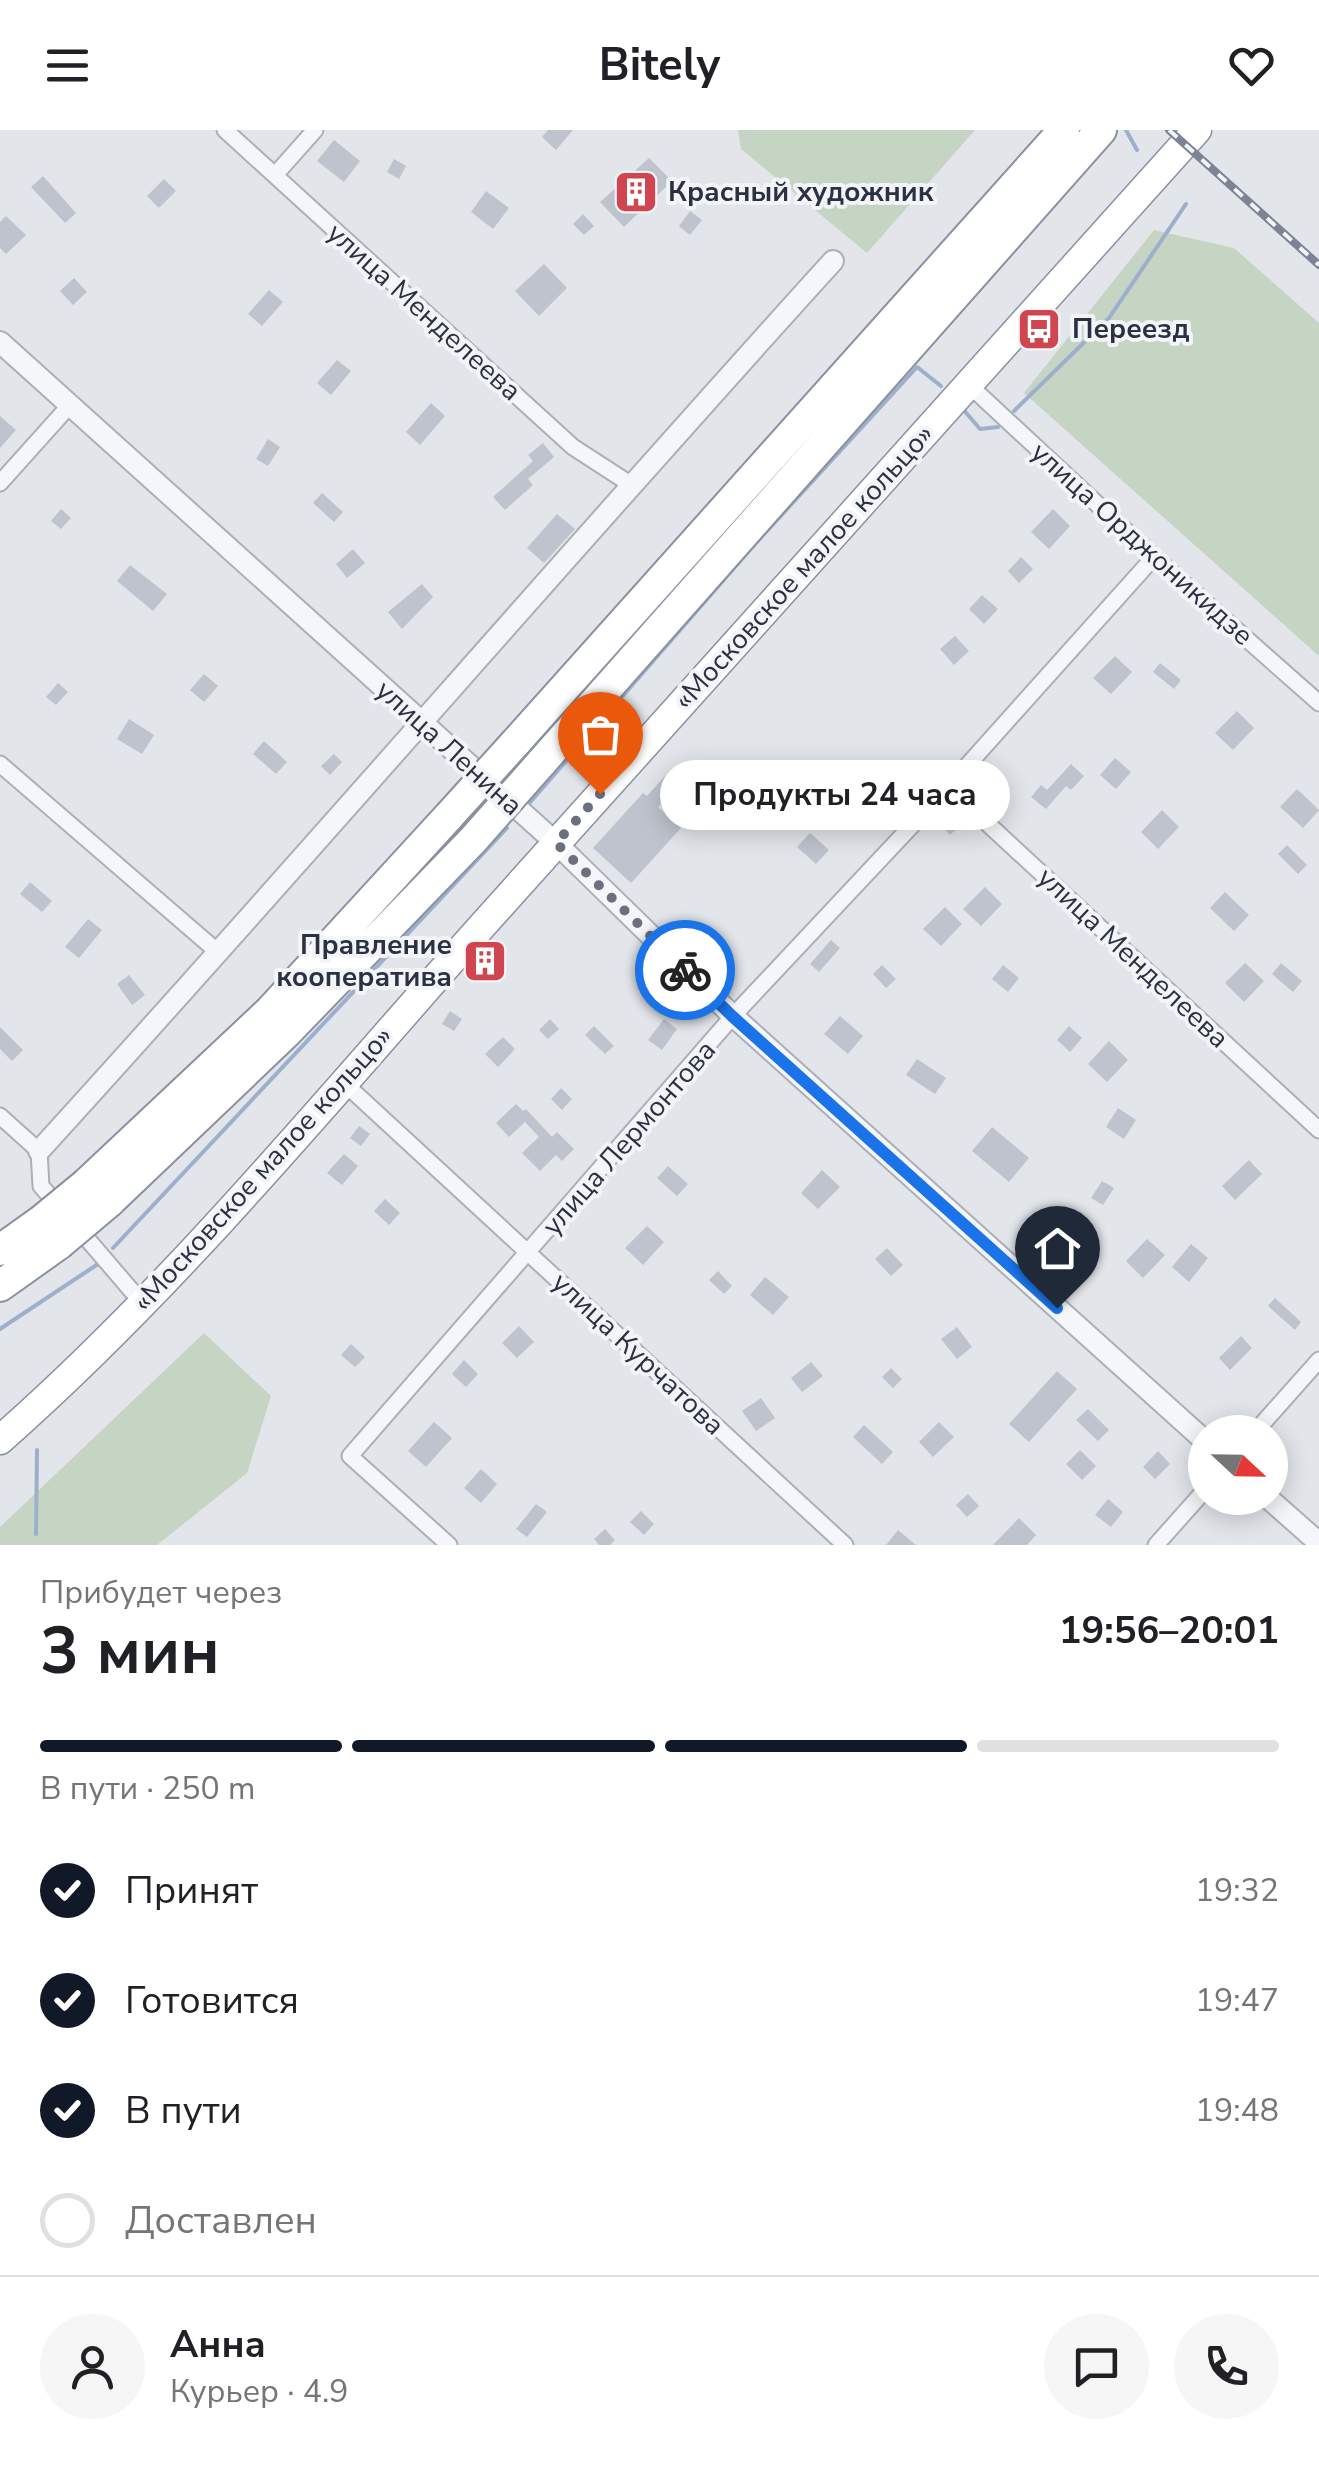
<!DOCTYPE html>
<html lang="ru">
<meta charset="utf-8">
<style>
body{margin:0;font-family:"Nunito Sans",sans-serif;background:#f6f6f6;color:#202124;height:100vh;display:flex;flex-direction:column;font-size:38px;white-space:nowrap}
*{box-sizing:border-box;margin:0}
p{font-size:32px;color:#757577}
.icon{flex:none;width:55px;height:55px;fill:none;stroke:currentColor;stroke-width:2;stroke-linecap:round;stroke-linejoin:round}
.map{position:relative;height:1415px;overflow:hidden}
.sheet{display:flex;flex-direction:column;background:#fff;flex:1}
.sheet>*{flex:none}
.needle{width:65px;rotate:112deg}
.controls{position:absolute;left:1188px;top:1285px;display:grid;gap:20px}
.controls a{display:grid;place-items:center;width:100px;height:100px;border-radius:50%;background:#fff;box-shadow:0 5px 25px #0003;font-size:50px}
.pin{position:absolute;display:grid;place-items:center;width:85px;height:85px;color:#fff;margin:-102px -42px;border-radius:50% 50% 50% 0;rotate:-45deg;box-shadow:0 0 10px #0007}
.pin .icon{rotate:45deg}
.courier{position:absolute;display:grid;place-items:center;width:100px;height:100px;margin:-50px;border:8px solid #1a73e8;border-radius:50%;background:#fff;color:#222;box-shadow:0 2px 12px #0007}
.bubble{position:absolute;height:70px;border-radius:35px;background:#fff;box-shadow:0 5px 25px #0003;font-size:32px;font-weight:700;line-height:70px;text-align:center}
.head em{font-style:normal;font-weight:700}
.head div{display:flex;flex-direction:column-reverse}
.head{display:flex;align-items:center;justify-content:space-between;height:170px;padding:0 40px}
h1{font-size:65px;font-weight:700;line-height:75px}
.bar{display:grid;grid-template-columns:repeat(4,1fr);gap:15px 10px;align-content:center;height:120px;padding:0 40px}
.bar i{height:12px;border-radius:8px;background:#e0e0e0}
.bar .selected{background:#111827}
.bar p{grid-column:span 4}
.line{display:flex;align-items:center;gap:25px;padding:0 40px;border-top:2px solid #e0e0e0}
.line div{flex:1}
.round{display:grid;place-items:center;flex:none;width:105px;height:105px;border-radius:52px;background:#f6f6f6}
ol{padding:0 40px;list-style:none}
li{display:flex;align-items:center;gap:30px;height:110px}
li p{margin-inline-start:auto}
li .icon{padding:10px;border-radius:50%;background:#111827;color:#fff;stroke-width:4}
li:last-child{color:#757577}
li i{width:55px;height:55px;border:5px solid #e0e0e0;border-radius:50%}
header{display:flex;justify-content:space-between;align-items:center;height:130px;padding:0 40px;background:#fff;font-size:45px;font-weight:700}
.map>svg:first-child{display:block}
</style>
<header><svg class="icon" aria-label="menu" viewBox="0 0 24 24"><path d="M4 6h16M4 12h16M4 18h16"/></svg>Bitely<svg class="icon" aria-label="heart" viewBox="0 0 24 24"><path d="M12 20l-8-8c-3-5 5-10 8-4 3-6 11-1 8 4z"/></svg></header>
<div class="map">
<svg width="1319" height="1415" viewBox="0 0 1319 1415">
<rect width="100%" height="100%" fill="#e2e5ea"/>
<path fill="#c6d4c3" d="M738,0h237l-108,123 -126,-104z
M1154,100l80,18 85,75v333l-295,-263z
M204,1203l67,63 -24,77 -90,72h-157v-18z"/>
<g fill="none" stroke-linecap="round" stroke-linejoin="round">
<path stroke="#9dafcb" stroke-width="4" d="M1126,0l11,20
M962,278l18,21 18,-2
M1014,281l95,-93 77,-114
M526,677l229,-263 162,-177 24,19
M113,1118l394,-420
M0,1199l98,-65
M36,1404l1,-84"/>
</g>
<path fill="#bfc3cd" d="M548,0h25l-17,20 -14,-13z
M334,10l26,21 -16,21 -27,-21z
M649,28l23,23 -48,46 -24,-25z
M394,29l12,7 -7,13 -12,-7z
M43,46l33,37 -11,10 -34,-36z
M164,49l12,12 -17,17 -12,-12z
M486,61l23,17 -16,21 -22,-17z
M690,81l12,9 -12,15 -11,-9z
M583,84l11,12 -10,9 -11,-11z
M6,86l20,19 -20,19 -6,-6v-26z
M544,134l23,24 -28,28 -24,-25z
M74,148l13,14 -14,13 -13,-14z
M269,160l14,12 -21,24 -14,-12z
M337,230l14,11 -20,24 -14,-12z
M431,273l14,13 -25,29 -14,-13z
M0,286l16,14 -16,18z
M268,309l12,8 -12,19 -12,-7z
M543,313l11,14 -26,22 5,6 -28,25 -12,-13 40,-36 -5,-6z
M322,363l21,19 -9,10 -21,-19z
M61,379l10,9 -10,11 -10,-8z
M1053,379l17,17 -21,23 -18,-17z
M557,384l18,15 -31,34 -17,-15z
M353,419l12,14 -18,15 -11,-14z
M1021,427l12,12 -14,14 -11,-12z
M130,435l37,29 -14,17 -36,-30z
M422,454l11,13 -31,32 -14,-17z
M982,465l16,14 -14,15 -15,-15z
M955,506l14,15 -15,14 -14,-16z
M1115,526l17,16 -21,22 -18,-16z
M1160,533l21,17 -7,9 -21,-17z
M204,544l14,12 -14,16 -14,-12z
M58,553l10,9 -12,13 -10,-8z
M1237,581l17,17 -21,22 -18,-17z
M129,589l25,16 -12,19 -25,-15z
M264,611l23,21 -11,12 -23,-20z
M334,624l8,8 -12,13 -9,-9z
M1115,628l16,14 -15,17 -16,-14z
M1071,634l13,12 -13,14 -5,-4 -20,23 -15,-12 10,-12 6,5z
M672,638l12,10 -26,29 23,21 -50,55 -38,-35 50,-55 4,3z
M1297,659l22,21 -16,18 -23,-21z
M865,660l18,16 -22,22 -17,-16z
M1162,680l17,17 -21,22 -17,-17z
M955,681l10,10 -15,14 -9,-10z
M810,703l19,17 -13,14 -19,-17z
M1287,715l20,20 -9,9 -20,-20z
M30,752l22,19 -10,11 -22,-18z
M985,757l17,17 -21,22 -18,-17z
M1225,762l24,23 -15,16 -24,-23z
M945,777l17,17 -21,22 -18,-17z
M88,789l14,11 -23,28 -14,-11z
M831,810l9,8 -21,24 -9,-8z
M490,814l14,11 -22,26 -15,-12z
M1245,833l19,18 -20,21 -19,-19z
M1281,833l21,18 -9,11 -21,-18z
M882,835l14,14 -10,9 -13,-14z
M1003,835l16,13 -11,14 -16,-13z
M129,845l16,20 -13,10 -15,-21z
M450,881l12,8 -8,12 -12,-7z
M840,886l23,20 -15,18 -24,-20z
M550,889l9,10 -11,10 -9,-9z
M664,889l13,10 -15,21 -14,-10z
M594,896l20,20 -9,8 -20,-19z
M1069,896l13,12 -12,14 -13,-12z
M0,897l23,23 -11,11 -12,-12z
M503,907l12,12 -17,18 -13,-13z
M1109,911l19,19 -21,22 -19,-18z
M917,929l29,19 -11,16 -29,-19z
M561,958l11,11 -10,11 -11,-11z
M516,974l7,7 3,-2 26,28 5,-5 17,17 -12,12 -6,-6 -16,16 -18,-18 17,-16 -14,-15 -16,15 -13,-14z
M1118,978l18,12 -12,19 -18,-12z
M359,996l11,8 -9,12 -11,-8z
M992,997l37,31 -20,24 -37,-31z
M344,1024l14,12 -16,19 -15,-12z
M1249,1030l13,14 -27,26 -13,-14z
M668,1036l20,18 -11,12 -20,-18z
M822,1040l18,17 -22,22 -17,-16z
M1102,1051l12,7 -11,17 -12,-7z
M385,1069l15,14 -11,12 -15,-14z
M647,1096l17,16 -21,23 -18,-17z
M1147,1109l18,16 -22,23 -17,-17z
M1191,1114l17,14 -19,24 -17,-15z
M887,1118l16,17 -12,11 -16,-17z
M718,1141l14,15 -8,8 -15,-14z
M765,1147l24,20 -16,18 -23,-20z
M1275,1168l26,24 -6,8 -27,-24z
M519,1196l15,16 -17,16 -15,-15z
M957,1197l15,20 -15,12 -16,-20z
M1241,1206l11,12 -22,22 -11,-12z
M351,1214l14,13 -10,10 -14,-12z
M464,1230l14,14 -12,13 -14,-13z
M811,1232l12,14 -21,16 -11,-14z
M891,1238l11,11 -9,9 -11,-11z
M1057,1241l20,18 -48,53 -20,-18z
M761,1268l14,20 -19,13 -14,-20z
M1088,1279l21,21 -11,11 -22,-21z
M434,1292l18,16 -26,29 -18,-16z
M939,1292l15,15 -21,20 -14,-15z
M864,1295l29,27 -11,12 -29,-27z
M1080,1320l16,16 -14,14 -16,-16z
M1158,1321l12,13 -15,15 -12,-12z
M481,1339l16,15 -16,19 -17,-15z
M968,1364l11,12 -12,11 -11,-12z
M1108,1369l15,13 -12,15 -16,-12z
M536,1374l11,8 -20,25 -11,-8z
M641,1381l13,13 -10,11 -14,-13z
M1019,1388l17,17 -9,10h-34z
M605,1399l10,11 -5,5h-11l-5,-6z
M898,1400l18,15h-30z"/>
<g fill="none" stroke-linecap="round" stroke-linejoin="round">
<g stroke="#abafb8" stroke-width="19">
<path id="minor" d="M225,0l348,317 57,37
M275,45l40,-45
M967,253l187,174 165,146
M0,353l70,-78
M0,634l219,189
M948,657l371,343
M343,952l502,463
M0,986l39,35 2,35 21,24
M77,1097l66,77
M1255,1302l64,-72
M449,1415l-99,-89 383,-440 215,-229 206,-230
M1156,1415l49,-55"/>
</g>
<g stroke="#abafb8" stroke-width="24">
<path id="tertiary" d="M0,212l556,501 177,173 472,425
M39,1021c268,-294 527,-596 794,-890
M1268,1368l51,45"/>
</g>
<g stroke="#8991a1" stroke-width="31">
<path id="trunk" d="M0,1310c176,-155 326,-339 482,-514 237,-266 476,-531 715,-796"/>
</g>
<g stroke="#8991a1" stroke-width="34">
<path id="motorway" d="M516,612l548,-612
M541,633l560,-633
M86,1054l184,-173 179,-195
M109,1072l176,-168 188,-194
M0,1120l41,-29
M0,1156l59,-42"/>
</g>
<use href="#minor" stroke="#f5f6f9" stroke-width="15"/>
<use href="#tertiary" stroke="#f5f6f9" stroke-width="20"/>
<use href="#trunk" stroke="#fff" stroke-width="28"/>
<use href="#motorway" stroke="#fff" stroke-width="30"/>
<g stroke="#7b8394" stroke-width="8">
<path id="rail" d="M1169,0l150,135"/>
</g>
<use href="#rail" stroke="#f2f4f8" stroke-width="4" stroke-dasharray="11" stroke-linecap="butt"/>
<g stroke="#8991a1" stroke-width="34" stroke-linecap="butt">
<path id="motorway-bridge" d="M449,686l67,-74
M473,710l68,-77
M41,1091l45,-37
M59,1114l50,-42"/>
</g>
<use href="#motorway-bridge" stroke="#fff" stroke-width="30"/>
</g>
<g fill="none" stroke-linecap="round" stroke-linejoin="round">
<path stroke="#6a707d" stroke-width="10" stroke-dasharray="0 18" d="M600,664l-44,49 129,127"/>
<path stroke="#1a73e8" stroke-width="12" d="M685,840l47,46 325,292"/>
</g>
<defs>
<g id="building-square" transform="scale(2.25)"><rect x="-9" y="-9" width="18" height="18" rx="4" fill="#d04650" stroke="#f2f4f8"/><path d="M-4-6H4V6H1V3H-1V6H-4ZM-2.5-4.3h1.7v1.8h-1.7ZM.8-4.3h1.7v1.8H.8ZM-2.5-1h1.7V.8h-1.7ZM.8-1h1.7V.8H.8Z" fill="#fff"/></g>
<g id="bus-square" transform="scale(2.25)"><rect x="-9" y="-9" width="18" height="18" rx="4" fill="#d04650" stroke="#f2f4f8"/><path d="M-5-6H5V4H4V6H2V4H-2V6H-4V4H-5ZM-3.5-4V0h7V-4ZM-3.5 1.2v1.5H-2V1.2ZM2 1.2v1.5H3.5V1.2Z" fill="#fff"/></g>
</defs>
<g fill-rule="evenodd">
<use href="#building-square" x="636" y="62"/>
<use href="#bus-square" x="1039" y="199"/>
<use href="#building-square" x="485" y="831"/>
</g>
<g text-anchor="middle" dominant-baseline="central" stroke-width="8" stroke-linejoin="round" paint-order="stroke">
<g font-size="28" font-weight="bold" fill="#2a3143" stroke="#f2f4f8" text-anchor="start">
<text x="668" y="62">Красный художник</text>
<text x="1072" y="199">Переезд</text>
<text x="452" y="815" text-anchor="end">Правление<tspan x="452" dy="32">кооператива</tspan></text>
</g>
<g font-size="28" fill="#2a3143" stroke="#f2f4f8">
<text transform="translate(424 182) rotate(42)">улица Менделеева</text>
<text transform="translate(1142 414) rotate(42)">улица Орджоникидзе</text>
<text transform="translate(804 437) rotate(-48)">«Московское малое кольцо»</text>
<text transform="translate(449 618) rotate(42)">улица Ленина</text>
<text transform="translate(1133 828) rotate(43)">улица Менделеева</text>
<text transform="translate(629 1008) rotate(-49)">улица Лермонтова</text>
<text transform="translate(263 1039) rotate(-48)">«Московское малое кольцо»</text>
<text transform="translate(638 1224) rotate(43)">улица Курчатова</text>
</g>
</g>
</svg>
<div class="controls">
<a><svg class="needle" viewBox="-14 -14 28 28"><path d="M0-13l5 13h-10z" fill="#e53935"/><path d="M0 13l5-13h-10z" fill="#757577"/></svg></a>
</div>
<div class="pin" style="left:600px;top:664px;background:#ea580c"><svg class="icon" aria-label="bag" viewBox="0 0 24 24"><path d="M5 8h14l-1 12H6zM9 8a3 3 0 0 1 6 0"/></svg></div>
<div class="pin" style="left:1057px;top:1178px;background:#1f2937"><svg class="icon" aria-label="home" viewBox="0 0 24 24"><path d="M3 11l9-7 9 7M6 9v11h12V9"/></svg></div>
<div class="courier" style="left:685px;top:840px"><svg class="icon" aria-label="bike" viewBox="0 0 24 24"><circle cx="6" cy="16" r="4"/><circle cx="18" cy="16" r="4"/><path d="M6 16l4-8h5l3 8M10 8l3 8H6M13 5h3"/></svg></div>
<div class="bubble" style="left:660px;top:630px;width:350px">Продукты 24 часа</div>
</div>
<section class="sheet">
<div class="head"><div><h1>3 мин</h1><p>Прибудет через</p></div><em>19:56–20:01</em></div>
<div class="bar"><i class="selected"></i><i class="selected"></i><i class="selected"></i><i></i><p>В пути · 250 m</p></div>
<ol>
<li><svg class="icon" aria-label="check" viewBox="0 0 24 24"><path d="M5 12l5 5 9-10"/></svg>Принят<p>19:32</p></li>
<li><svg class="icon" aria-label="check" viewBox="0 0 24 24"><path d="M5 12l5 5 9-10"/></svg>Готовится<p>19:47</p></li>
<li><svg class="icon" aria-label="check" viewBox="0 0 24 24"><path d="M5 12l5 5 9-10"/></svg>В пути<p>19:48</p></li>
<li><i></i>Доставлен</li>
</ol>
<div class="line" style="height:180px"><a class="round"><svg class="icon" aria-label="person" viewBox="0 0 24 24"><circle cx="12" cy="8" r="4"/><path d="M4 21q1-7 8-7t8 7"/></svg></a><div><b>Анна</b><p>Курьер · 4.9</p></div><a class="round"><svg class="icon" aria-label="chat" viewBox="0 0 24 24"><path d="M4 5h16v11H9l-5 4z"/></svg></a><a class="round"><svg class="icon" aria-label="phone" viewBox="0 0 24 24"><path d="M5 4h4l2 5-3 2q2 4 5 5l2-3 5 2v4C11 20 4 13 5 4z"/></svg></a></div>
</section>
